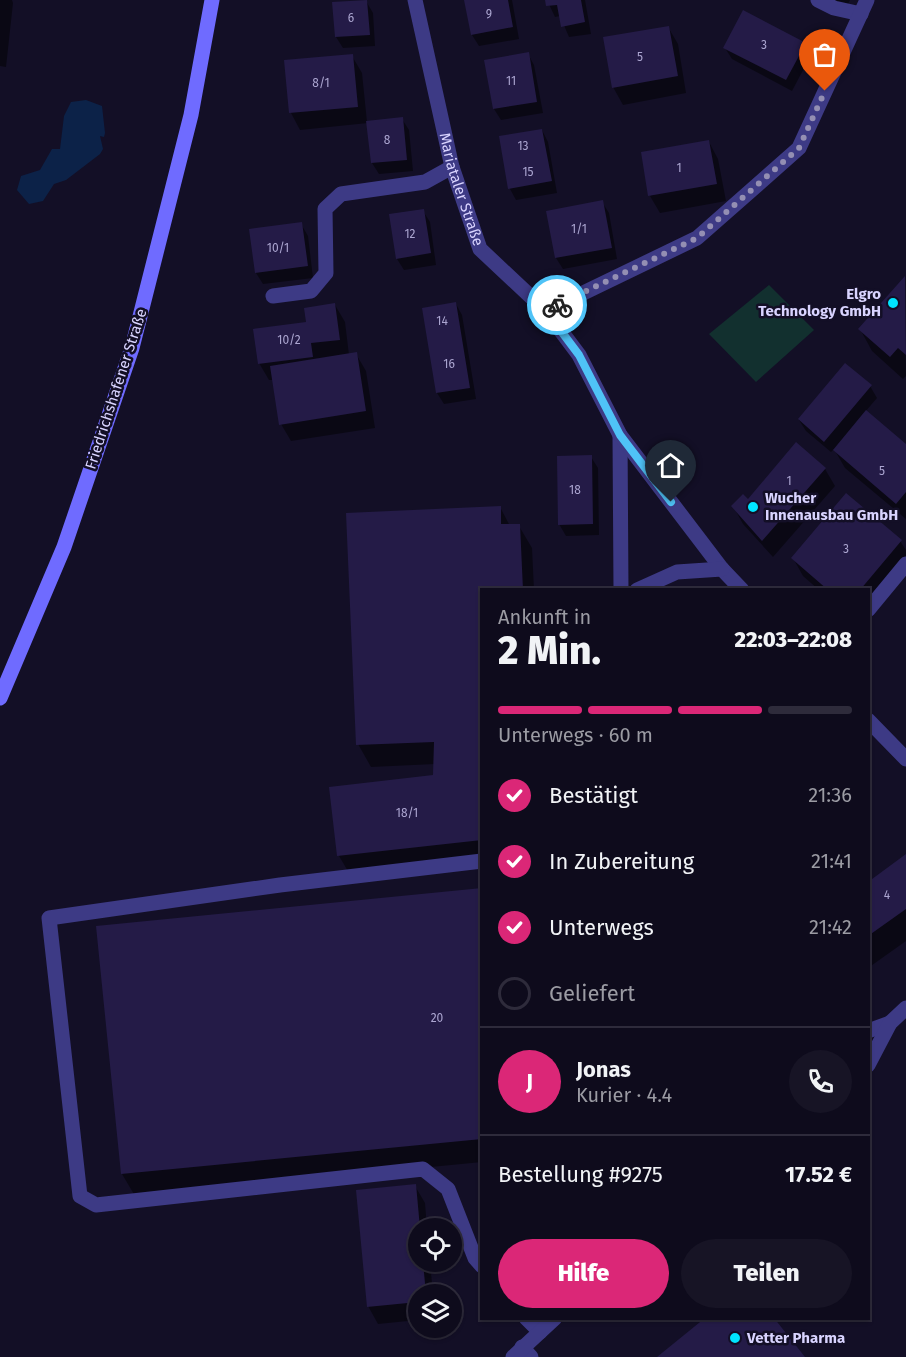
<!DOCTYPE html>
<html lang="de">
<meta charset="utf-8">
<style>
body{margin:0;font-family:"Fira Sans",sans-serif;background:#171425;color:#f1f3f6;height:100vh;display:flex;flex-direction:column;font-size:22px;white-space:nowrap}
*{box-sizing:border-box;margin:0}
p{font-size:20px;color:#9b9ba3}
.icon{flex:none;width:33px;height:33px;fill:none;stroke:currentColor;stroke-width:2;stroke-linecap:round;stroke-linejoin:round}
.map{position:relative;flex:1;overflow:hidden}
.sheet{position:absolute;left:480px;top:588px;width:390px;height:732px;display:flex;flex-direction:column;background:#0e0b1c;border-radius:0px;box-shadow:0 2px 4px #0004,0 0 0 2px #2e2b3b}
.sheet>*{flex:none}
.tools{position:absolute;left:408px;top:1218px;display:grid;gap:12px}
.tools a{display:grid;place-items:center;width:54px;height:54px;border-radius:50%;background:#0e0b1c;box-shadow:0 2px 4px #0004,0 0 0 2px #2e2b3b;font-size:30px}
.pin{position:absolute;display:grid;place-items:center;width:51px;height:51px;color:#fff;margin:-62px -26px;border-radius:50% 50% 50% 0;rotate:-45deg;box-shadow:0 0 6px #0007}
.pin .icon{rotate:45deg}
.courier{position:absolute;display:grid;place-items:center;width:60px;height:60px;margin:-30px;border:4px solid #4fc3f7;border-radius:50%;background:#fff;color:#222;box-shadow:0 2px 8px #0007}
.overview em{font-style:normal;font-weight:800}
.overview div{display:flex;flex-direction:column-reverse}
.overview{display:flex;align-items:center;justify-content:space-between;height:102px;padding:0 18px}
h1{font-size:39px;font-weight:800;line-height:45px}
.bar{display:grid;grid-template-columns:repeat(4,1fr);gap:9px 6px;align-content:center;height:72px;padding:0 18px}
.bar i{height:8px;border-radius:4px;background:#2e2b3b}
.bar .active{background:#db2777}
.bar p{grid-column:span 4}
.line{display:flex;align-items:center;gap:15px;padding:0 18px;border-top:2px solid #2e2b3b}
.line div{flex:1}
.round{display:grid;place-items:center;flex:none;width:63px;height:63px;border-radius:32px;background:#171425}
ol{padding:0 18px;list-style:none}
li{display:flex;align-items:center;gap:18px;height:66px}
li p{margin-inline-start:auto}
li .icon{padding:6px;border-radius:50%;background:#db2777;color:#fff;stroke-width:4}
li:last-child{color:#9b9ba3}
li i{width:33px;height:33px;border:3px solid #2e2b3b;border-radius:50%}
.button{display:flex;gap:12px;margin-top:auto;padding:12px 18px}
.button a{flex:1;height:69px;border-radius:36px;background:#db2777;color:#fff;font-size:24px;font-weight:800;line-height:69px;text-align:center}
.button a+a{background:#171425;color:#f1f3f6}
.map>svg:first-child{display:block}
</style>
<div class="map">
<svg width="906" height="1357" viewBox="0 0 906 1357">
<rect width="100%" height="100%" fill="#130f26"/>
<path fill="#12302f" d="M769,285l45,45 -58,52 -47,-48z"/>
<path fill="#0c2248" d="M86,100l16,6 3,27 -1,4 -4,-1 3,13 -3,5 -34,26 -12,4 -11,17 -14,3 -12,-14 4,-14 19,-6 12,-21h8l4,-33 7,-14z"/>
<path fill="#0007" d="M0,0h12l1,3 -7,64 -6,-1z
M466,0h46l7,39 -40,7 -7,-11z
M547,0h38l6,34 -22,3 -9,-21 -5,1z
M833,0h17l-7,14z
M366,1l7,12 2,33 -32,2 -7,-11 -2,-34z
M668,27l10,17 8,49 -63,12 -10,-18z
M804,44l7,11 -19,36 -60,-32 -7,-11z
M528,54l6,11 9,48 -42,7 -7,-11 -8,-48z
M352,56l10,17 5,49 35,-3 7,11 4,41 -34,3 -7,-11 -4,-40 -68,7 -9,-17 -6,-51z
M542,130l6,12 9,51 -41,7 -6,-11z
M709,142l9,17 8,42 -66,12 -10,-17z
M602,202l7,11 8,46 -54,10 -7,-11z
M423,211l7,11 6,43 -32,5 -7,-11z
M301,224l7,12 5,42 -50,6 -7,-11 -5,-42z
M905,278l1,98 -3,3 -31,-28 -12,-22z
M456,304l6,11 14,84 -32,5 -7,-11 -13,-84z
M335,305l10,17 4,33 7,-1 10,17 9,57 -84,13 -10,-17 -7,-44h-5l-10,-17 48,-40z
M870,386l7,12 -12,14 41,34v73l-61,-51 -11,-19 -3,3 -25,-21 -7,-11z
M591,457l7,11 1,67 -33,1 -7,-12z
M825,469l10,17 -62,71 -30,-33 -10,-18z
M500,507l10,19h9l13,22 2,42h-52v273l-130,15 -13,-22 96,-80v-12l-64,3 -13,-23z
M900,541l6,9v13l-38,44v-17h-49l-16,-14 -10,-18z
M906,856v85l-38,27v-85z
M482,890v272l-347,34 -13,-22z
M415,1186l10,17 2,25h-9v34h12l3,32h-15v26l-40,4 -10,-18z"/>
<path fill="#241b47" d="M367,0l3,35 -35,2 -3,-35z
M464,0h44l5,27 -42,8z
M545,0h36l4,22 -24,5 -4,-22 -11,1z
M743,10l63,33 -20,37 -63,-32z
M669,26l9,50 -66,12 -9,-51z
M529,52l8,50 -44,7 -9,-49z
M353,54l5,53 -69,6 -5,-53z
M403,117l4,43 -36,3 -5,-42z
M542,129l10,52 -44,8 -9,-53z
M709,140l8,44 -69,12 -7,-44z
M603,200l9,48 -57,10 -9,-47z
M424,209l7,44 -35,6 -7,-45z
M302,222l6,44 -53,7 -6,-44z
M905,276l1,79 -8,-7 -8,9 -32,-28z
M456,302l14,86 -34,5 -14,-85z
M335,303l5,37 -29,3 2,14 -55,7 -5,-35 53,-7 -2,-14z
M357,352l9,59 -87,14 -9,-59z
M845,363l27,22 -48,57 -26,-23z
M866,410l40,34v48l-10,12 -63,-54z
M796,442l30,26 -64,73 -31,-35 12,-12 5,5z
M592,455l1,69 -35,1 -1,-69z
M846,493l56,47 -42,50h-32l-37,-32z
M501,506v18h19l3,66h-41v250l-145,16 -8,-69 104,-12 1,-33 -78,3 -10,-232z
M906,854v55l-38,27v-54z
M482,888v251l-361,35 -25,-248z
M416,1184l4,44 -2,34h5l3,32h-8v8l-51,5 -11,-117z
M705,1318h69l31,39h-148z"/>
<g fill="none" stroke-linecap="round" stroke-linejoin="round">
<path stroke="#3d3a85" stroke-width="15" d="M273,296l38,-5 15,-18 -1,-64 16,-15 84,-12 27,-15
M620,435l1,155
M482,861l-202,24 -231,33 31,278 16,9 327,-36 25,20 27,69 7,8
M526,1318l14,14
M522,1347l9,10"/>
<g stroke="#3d3a85" stroke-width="15">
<path id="s1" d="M415,0l37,167 28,82 66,62 33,44 41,80 102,134 20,21"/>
<path d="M818,0l16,8 27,6"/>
<path d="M546,311l151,-73 102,-90 68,-148"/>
<path d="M637,590l40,-18 45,-3"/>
<path d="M868,610l38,-46"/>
<path d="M868,720l38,39"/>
<path d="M868,1031l22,-8"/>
<path d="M868,1065l22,-42 16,-15"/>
<path d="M513,1357l42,-39"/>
</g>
<path stroke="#6f6bff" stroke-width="15" d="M0,698l64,-151 68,-199 59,-233 21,-115"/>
</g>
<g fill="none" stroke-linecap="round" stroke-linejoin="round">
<path stroke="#948fb3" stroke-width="6" stroke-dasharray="0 10.8" d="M557,305l140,-67 102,-90 26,-57"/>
<path stroke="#4fc3f7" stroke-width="8" d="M557,305l-11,6 33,44 41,80 51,67"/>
</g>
<g fill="#00e5ff" stroke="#130f26" stroke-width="2">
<circle cx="893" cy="303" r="6"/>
<circle cx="753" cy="507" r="6"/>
<circle cx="735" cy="1338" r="6"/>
</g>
<g text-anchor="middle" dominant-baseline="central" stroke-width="5" stroke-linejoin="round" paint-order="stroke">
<g font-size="12" fill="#aca6d1">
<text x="489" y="14">9</text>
<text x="351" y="18">6</text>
<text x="764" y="45">3</text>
<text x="640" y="57">5</text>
<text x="511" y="81">11</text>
<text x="321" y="83">8/1</text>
<text x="387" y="140">8</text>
<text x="523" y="146">13</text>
<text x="679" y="168">1</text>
<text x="528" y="172">15</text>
<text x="579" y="229">1/1</text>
<text x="410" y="234">12</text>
<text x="278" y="248">10/1</text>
<text x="442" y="321">14</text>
<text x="289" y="340">10/2</text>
<text x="449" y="364">16</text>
<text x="882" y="471">5</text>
<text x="789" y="481">1</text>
<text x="575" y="490">18</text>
<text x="846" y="549">3</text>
<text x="407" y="813">18/1</text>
<text x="887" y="895">4</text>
<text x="437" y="1018">20</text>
</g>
<g font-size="15" fill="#d9d4ff" stroke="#130f26">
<text stroke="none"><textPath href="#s1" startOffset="195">Mariataler Straße</textPath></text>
<text transform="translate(116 389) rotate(-72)">Friedrichshafener Straße</text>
</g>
<g font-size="15" font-weight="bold" fill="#d9d4ff" stroke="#130f26" text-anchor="start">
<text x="881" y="294" text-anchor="end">Elgro<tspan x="881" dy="17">Technology GmbH</tspan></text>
<text x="765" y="498">Wucher<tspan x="765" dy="17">Innenausbau GmbH</tspan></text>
<text x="747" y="1338">Vetter Pharma</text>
</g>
</g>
</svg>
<div class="tools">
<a><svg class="icon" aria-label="locate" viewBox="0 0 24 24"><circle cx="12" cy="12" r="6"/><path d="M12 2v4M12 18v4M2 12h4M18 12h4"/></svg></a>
<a><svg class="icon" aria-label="layers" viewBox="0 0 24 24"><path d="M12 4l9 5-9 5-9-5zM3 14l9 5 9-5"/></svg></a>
</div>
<div class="pin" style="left:825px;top:91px;background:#ea580c"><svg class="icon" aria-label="bag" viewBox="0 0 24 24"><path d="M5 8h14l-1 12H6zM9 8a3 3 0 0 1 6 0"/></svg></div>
<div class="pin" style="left:671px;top:502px;background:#1f2937"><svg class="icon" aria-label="home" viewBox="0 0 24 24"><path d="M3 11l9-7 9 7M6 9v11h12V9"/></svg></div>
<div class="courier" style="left:557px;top:305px"><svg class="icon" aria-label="bike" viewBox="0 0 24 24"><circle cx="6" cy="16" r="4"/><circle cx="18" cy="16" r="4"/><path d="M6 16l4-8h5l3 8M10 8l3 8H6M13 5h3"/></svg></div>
<section class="sheet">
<div class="overview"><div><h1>2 Min.</h1><p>Ankunft in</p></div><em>22:03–22:08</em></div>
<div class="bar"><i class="active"></i><i class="active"></i><i class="active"></i><i></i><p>Unterwegs · 60 m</p></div>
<ol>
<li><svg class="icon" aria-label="check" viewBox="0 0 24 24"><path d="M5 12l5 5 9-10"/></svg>Bestätigt<p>21:36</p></li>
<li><svg class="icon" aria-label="check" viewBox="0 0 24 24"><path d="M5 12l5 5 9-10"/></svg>In Zubereitung<p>21:41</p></li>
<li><svg class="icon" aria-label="check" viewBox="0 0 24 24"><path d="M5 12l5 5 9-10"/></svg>Unterwegs<p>21:42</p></li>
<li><i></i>Geliefert</li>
</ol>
<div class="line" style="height:108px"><b class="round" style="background:#db2777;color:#fff">J</b><div><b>Jonas</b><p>Kurier · 4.4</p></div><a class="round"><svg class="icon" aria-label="phone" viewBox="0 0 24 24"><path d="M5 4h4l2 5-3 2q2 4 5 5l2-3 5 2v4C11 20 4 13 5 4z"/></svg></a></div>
<div class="line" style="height:78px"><div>Bestellung #9275</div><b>17.52 €</b></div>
<div class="button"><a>Hilfe</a><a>Teilen</a></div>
</section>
</div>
